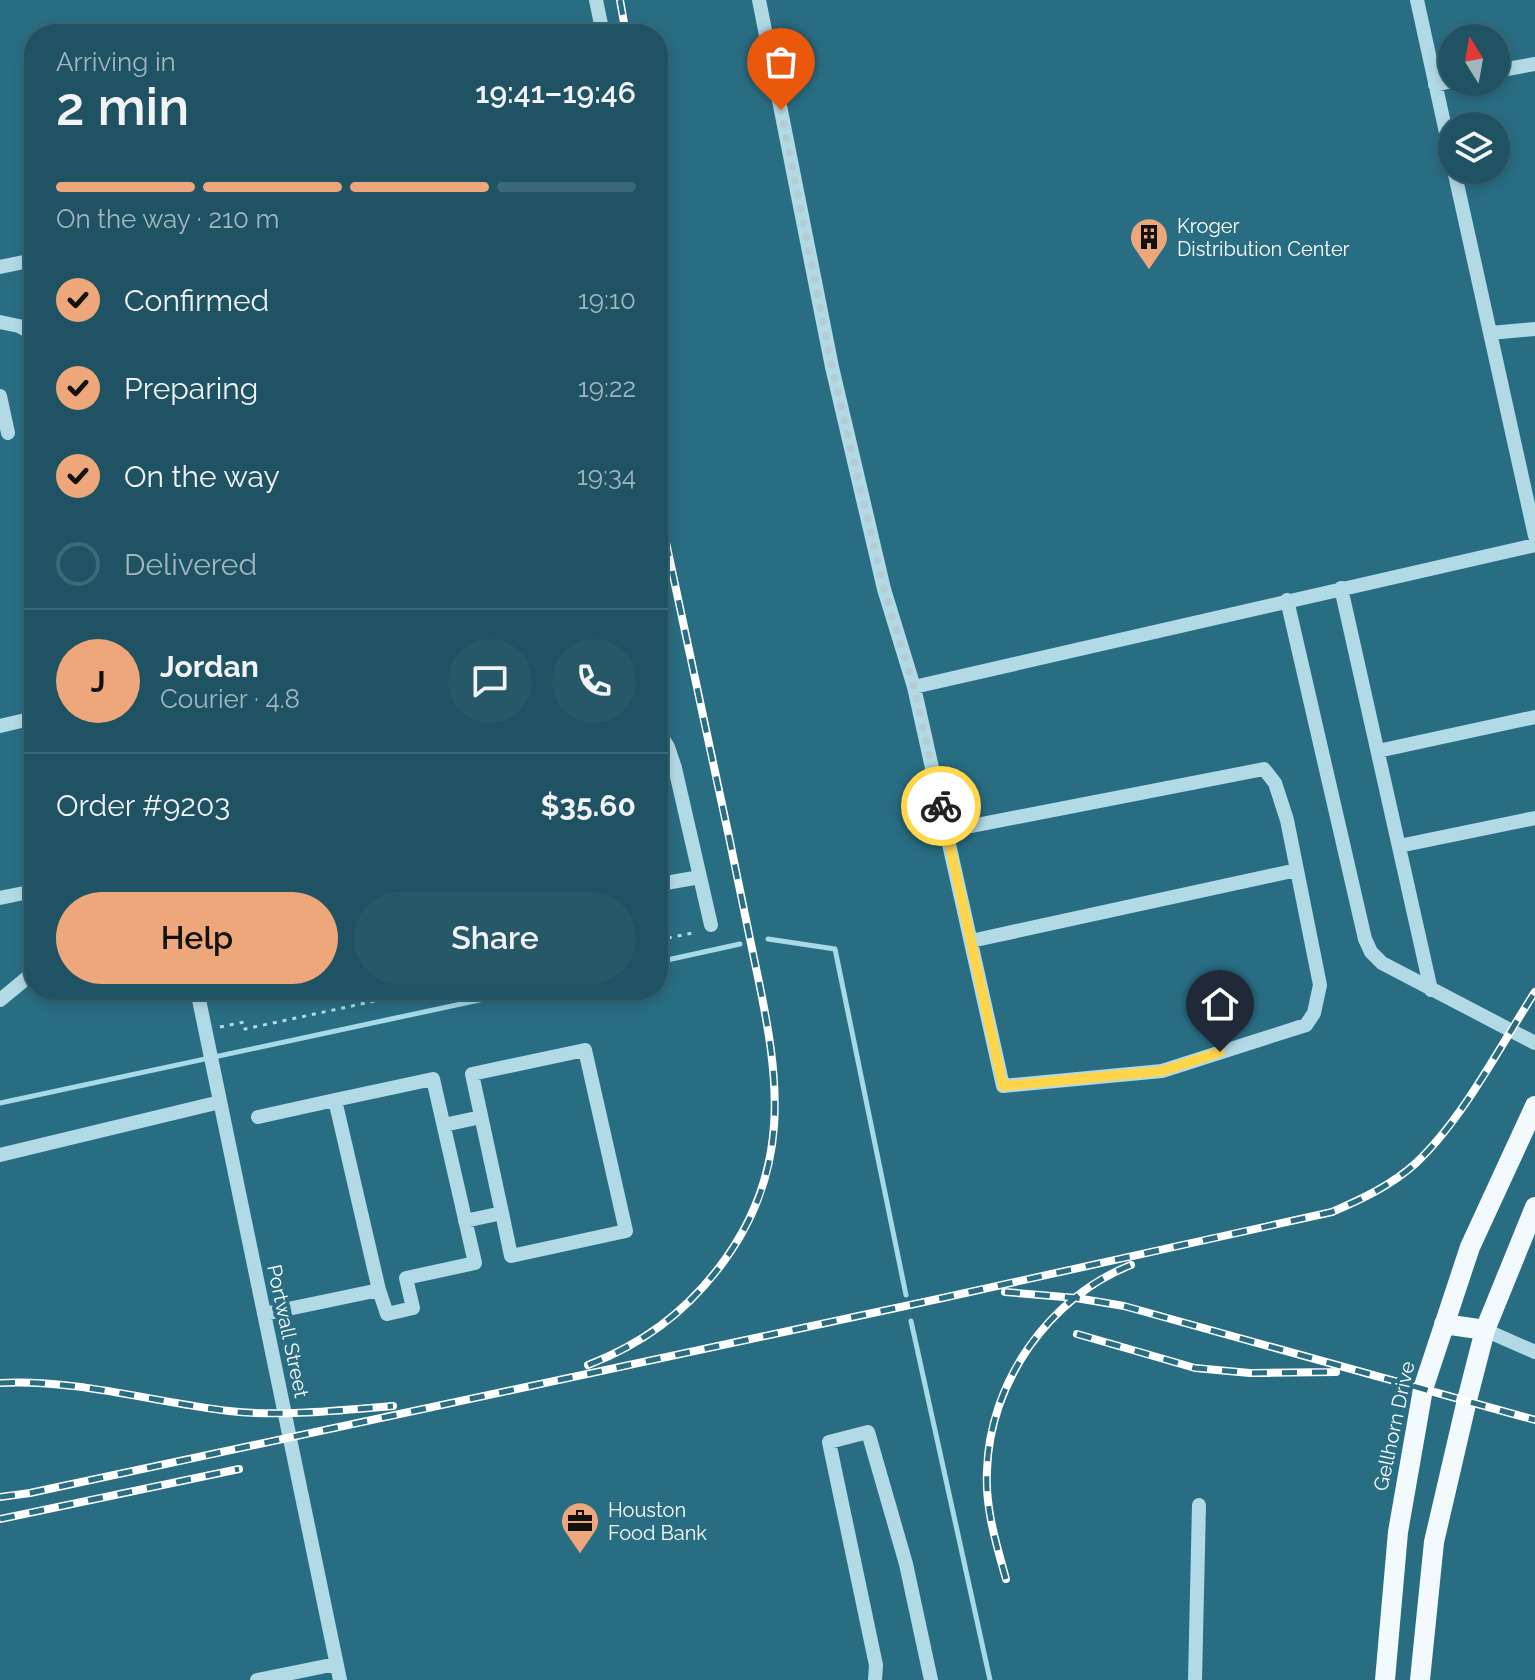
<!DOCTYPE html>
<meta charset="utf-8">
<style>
body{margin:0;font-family:Raleway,sans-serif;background:#275868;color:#f1f3f6;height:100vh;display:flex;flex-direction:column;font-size:30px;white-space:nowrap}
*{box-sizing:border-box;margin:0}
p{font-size:26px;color:#a1b6be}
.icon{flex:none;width:44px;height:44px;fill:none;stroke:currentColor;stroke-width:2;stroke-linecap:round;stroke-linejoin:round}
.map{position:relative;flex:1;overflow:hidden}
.drawer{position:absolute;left:24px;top:24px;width:644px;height:976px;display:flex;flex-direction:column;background:#1f5262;border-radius:32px;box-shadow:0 4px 12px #0003,0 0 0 2px #3c6977}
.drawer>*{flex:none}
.needle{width:52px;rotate:349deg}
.tools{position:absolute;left:1438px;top:24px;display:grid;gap:16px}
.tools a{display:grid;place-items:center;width:72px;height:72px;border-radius:50%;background:#1f5262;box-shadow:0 4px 12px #0003,0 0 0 2px #3c6977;font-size:40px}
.pin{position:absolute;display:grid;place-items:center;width:68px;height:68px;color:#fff;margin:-82px -34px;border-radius:50% 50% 50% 0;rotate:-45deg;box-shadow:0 0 8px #0007}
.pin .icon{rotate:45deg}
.courier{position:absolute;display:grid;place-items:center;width:80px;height:80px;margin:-40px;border:6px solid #ffd54a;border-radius:50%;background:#fff;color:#222;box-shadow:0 2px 10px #0007}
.headline em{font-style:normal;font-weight:600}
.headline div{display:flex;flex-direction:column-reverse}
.headline{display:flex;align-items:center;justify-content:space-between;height:136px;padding:0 32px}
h1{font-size:52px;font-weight:600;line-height:60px}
.bar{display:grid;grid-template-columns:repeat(4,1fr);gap:12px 8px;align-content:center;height:96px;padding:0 32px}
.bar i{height:10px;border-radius:6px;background:#3c6977}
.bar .current{background:#eda77a}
.bar p{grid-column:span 4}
.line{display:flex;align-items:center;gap:20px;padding:0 32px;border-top:2px solid #3c6977}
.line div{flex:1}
.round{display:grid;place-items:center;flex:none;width:84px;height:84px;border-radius:42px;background:#275868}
ol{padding:0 32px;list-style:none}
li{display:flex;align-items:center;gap:24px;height:88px}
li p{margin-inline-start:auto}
li .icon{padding:8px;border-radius:50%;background:#eda77a;color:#111;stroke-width:4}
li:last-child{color:#a1b6be}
li i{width:44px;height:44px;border:4px solid #3c6977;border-radius:50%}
.button{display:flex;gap:16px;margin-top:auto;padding:16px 32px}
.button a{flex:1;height:92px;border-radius:48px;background:#eda77a;color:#111;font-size:32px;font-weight:600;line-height:92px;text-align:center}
.button a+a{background:#275868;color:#f1f3f6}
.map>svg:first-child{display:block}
</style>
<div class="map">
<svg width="1535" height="1680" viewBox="0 0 1535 1680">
<rect width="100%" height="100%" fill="#296d83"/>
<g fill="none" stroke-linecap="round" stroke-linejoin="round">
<path stroke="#a7d9e6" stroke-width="5" d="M768,939l67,10 71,346
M658,962l82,-18
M0,1103l526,-113
M911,1321l79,359"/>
<path stroke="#b2dae6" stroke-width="3" stroke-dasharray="4 6" stroke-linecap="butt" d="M658,940l39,-8
M220,1027l24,-5 1,7 181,-39"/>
<path stroke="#b2dae6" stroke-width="14" d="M596,0l7,34
M759,0l73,367 52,222 30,98 89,399 159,-15 144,-46 8,-12 6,-28 -33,-165 -12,-37 -11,-14 -318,62
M1417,0l35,160
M1496,71l39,-7
M1435,85l17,-4
M1454,170l81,366
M0,267l34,-7
M0,322l19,4 15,8
M1490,333l45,-4
M0,396l8,37
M1341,588l90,402
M1287,600l78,339 6,13 11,11 153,80
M914,687l621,-142
M0,726l34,-8
M658,731l10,16 7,21 36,157
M1378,751l157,-34
M1399,846l136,-28
M660,884l40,-7
M0,898l34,-7
M971,941l326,-71
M197,990l143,690
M0,1000l34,-28
M258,1117l77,-17
M444,1125l37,-8
M0,1155l220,-53
M465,1221l37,-8 9,43 115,-25 -41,-181 -113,24 30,139
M264,1314l115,-24 -44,-190 98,-21 42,184 -69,15 7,30 -26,6 -8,-24
M1485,1330l50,22
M257,1680l79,-16
M875,1680l1,-15 -47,-223 39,-10 38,132 25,116
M1195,1680l4,-175"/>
<path stroke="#f3fafd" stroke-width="20" d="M1444,1324l41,6
M1385,1680l13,-148 25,-143 47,-142 65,-141
M1420,1680l14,-138 33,-142 18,-70 50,-123"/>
<g stroke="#fff" stroke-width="8">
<path id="rail" d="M620,0l6,34
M1005,1292l71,6 48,8 411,114
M1077,1334l118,34 55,5 86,-1
M588,1365c54,-21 95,-51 130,-96 75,-97 62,-189 38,-301 -9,-43 -18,-87 -27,-131 -24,-110 -47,-221 -71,-332
M0,1383c77,-4 153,19 229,28 50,6 114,-1 164,-5
M0,1497l30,-4 908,-194 394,-87c30,-13 60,-27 84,-49 47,-44 84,-117 119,-171
M0,1519l239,-50
M1006,1579c-10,-36 -21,-71 -19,-108 2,-88 62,-174 144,-206"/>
</g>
<use href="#rail" stroke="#296d83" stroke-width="5" stroke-dasharray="15" stroke-linecap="butt"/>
</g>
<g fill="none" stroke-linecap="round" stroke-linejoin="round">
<path stroke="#b4ccd4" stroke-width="8" stroke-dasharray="0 14.4" d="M781,110l51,257 52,222 30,98 27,119"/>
<path stroke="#ffd54a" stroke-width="10" d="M941,806l62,280 159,-15 58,-19"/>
</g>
<defs>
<g id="building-pin" transform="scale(2)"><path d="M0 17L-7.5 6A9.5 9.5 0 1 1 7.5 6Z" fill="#eda77a" stroke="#296d83"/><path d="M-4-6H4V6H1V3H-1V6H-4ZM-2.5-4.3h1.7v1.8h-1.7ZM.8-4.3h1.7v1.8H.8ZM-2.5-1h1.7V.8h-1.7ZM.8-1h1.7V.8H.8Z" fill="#111"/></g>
<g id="office-pin" transform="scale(2)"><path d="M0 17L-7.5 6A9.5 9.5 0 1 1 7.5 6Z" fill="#eda77a" stroke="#296d83"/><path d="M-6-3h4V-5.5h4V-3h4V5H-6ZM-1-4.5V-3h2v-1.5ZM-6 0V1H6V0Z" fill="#111"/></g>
</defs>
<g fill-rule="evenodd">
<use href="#building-pin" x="1149" y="237"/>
<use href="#office-pin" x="580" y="1521"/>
</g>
<g text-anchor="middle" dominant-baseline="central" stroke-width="8" stroke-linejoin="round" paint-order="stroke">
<g font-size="20" fill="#fff" stroke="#296d83" text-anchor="start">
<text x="1177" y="226">Kroger<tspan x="1177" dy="23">Distribution Center</tspan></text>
<text x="608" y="1510">Houston<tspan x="608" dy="23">Food Bank</tspan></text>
</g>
<g font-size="20" fill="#fff" stroke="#296d83">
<text transform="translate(288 1331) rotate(78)">Portwall Street</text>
<text transform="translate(1394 1426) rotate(-78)">Gellhorn Drive</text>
</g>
</g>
</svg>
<div class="tools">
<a><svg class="needle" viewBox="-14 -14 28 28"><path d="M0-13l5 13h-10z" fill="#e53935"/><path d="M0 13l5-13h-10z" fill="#a1b6be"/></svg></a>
<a><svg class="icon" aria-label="layers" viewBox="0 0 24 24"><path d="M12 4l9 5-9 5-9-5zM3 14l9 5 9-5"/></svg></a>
</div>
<div class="pin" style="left:781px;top:110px;background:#ea580c"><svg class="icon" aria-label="bag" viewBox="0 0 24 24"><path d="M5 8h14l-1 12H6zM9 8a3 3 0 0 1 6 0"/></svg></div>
<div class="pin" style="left:1220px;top:1052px;background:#1f2937"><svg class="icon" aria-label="home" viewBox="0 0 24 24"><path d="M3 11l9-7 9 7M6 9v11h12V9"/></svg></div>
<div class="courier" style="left:941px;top:806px"><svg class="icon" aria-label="bike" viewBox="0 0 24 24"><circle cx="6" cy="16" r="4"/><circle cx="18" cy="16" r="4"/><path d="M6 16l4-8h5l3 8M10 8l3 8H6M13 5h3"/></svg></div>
<section class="drawer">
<div class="headline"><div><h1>2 min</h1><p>Arriving in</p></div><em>19:41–19:46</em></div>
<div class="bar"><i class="current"></i><i class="current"></i><i class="current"></i><i></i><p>On the way · 210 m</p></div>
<ol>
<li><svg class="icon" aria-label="check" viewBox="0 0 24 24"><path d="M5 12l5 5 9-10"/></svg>Confirmed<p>19:10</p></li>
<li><svg class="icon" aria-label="check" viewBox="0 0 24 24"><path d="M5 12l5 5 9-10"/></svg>Preparing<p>19:22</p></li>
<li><svg class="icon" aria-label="check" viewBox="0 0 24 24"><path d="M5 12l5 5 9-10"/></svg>On the way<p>19:34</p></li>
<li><i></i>Delivered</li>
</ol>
<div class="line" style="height:144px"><b class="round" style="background:#eda77a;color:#111">J</b><div><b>Jordan</b><p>Courier · 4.8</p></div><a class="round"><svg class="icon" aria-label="chat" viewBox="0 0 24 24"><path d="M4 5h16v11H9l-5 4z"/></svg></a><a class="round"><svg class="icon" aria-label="phone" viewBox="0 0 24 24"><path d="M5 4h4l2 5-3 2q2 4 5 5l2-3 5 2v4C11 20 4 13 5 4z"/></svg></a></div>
<div class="line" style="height:104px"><div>Order #9203</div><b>$35.60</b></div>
<div class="button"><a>Help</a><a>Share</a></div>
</section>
</div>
